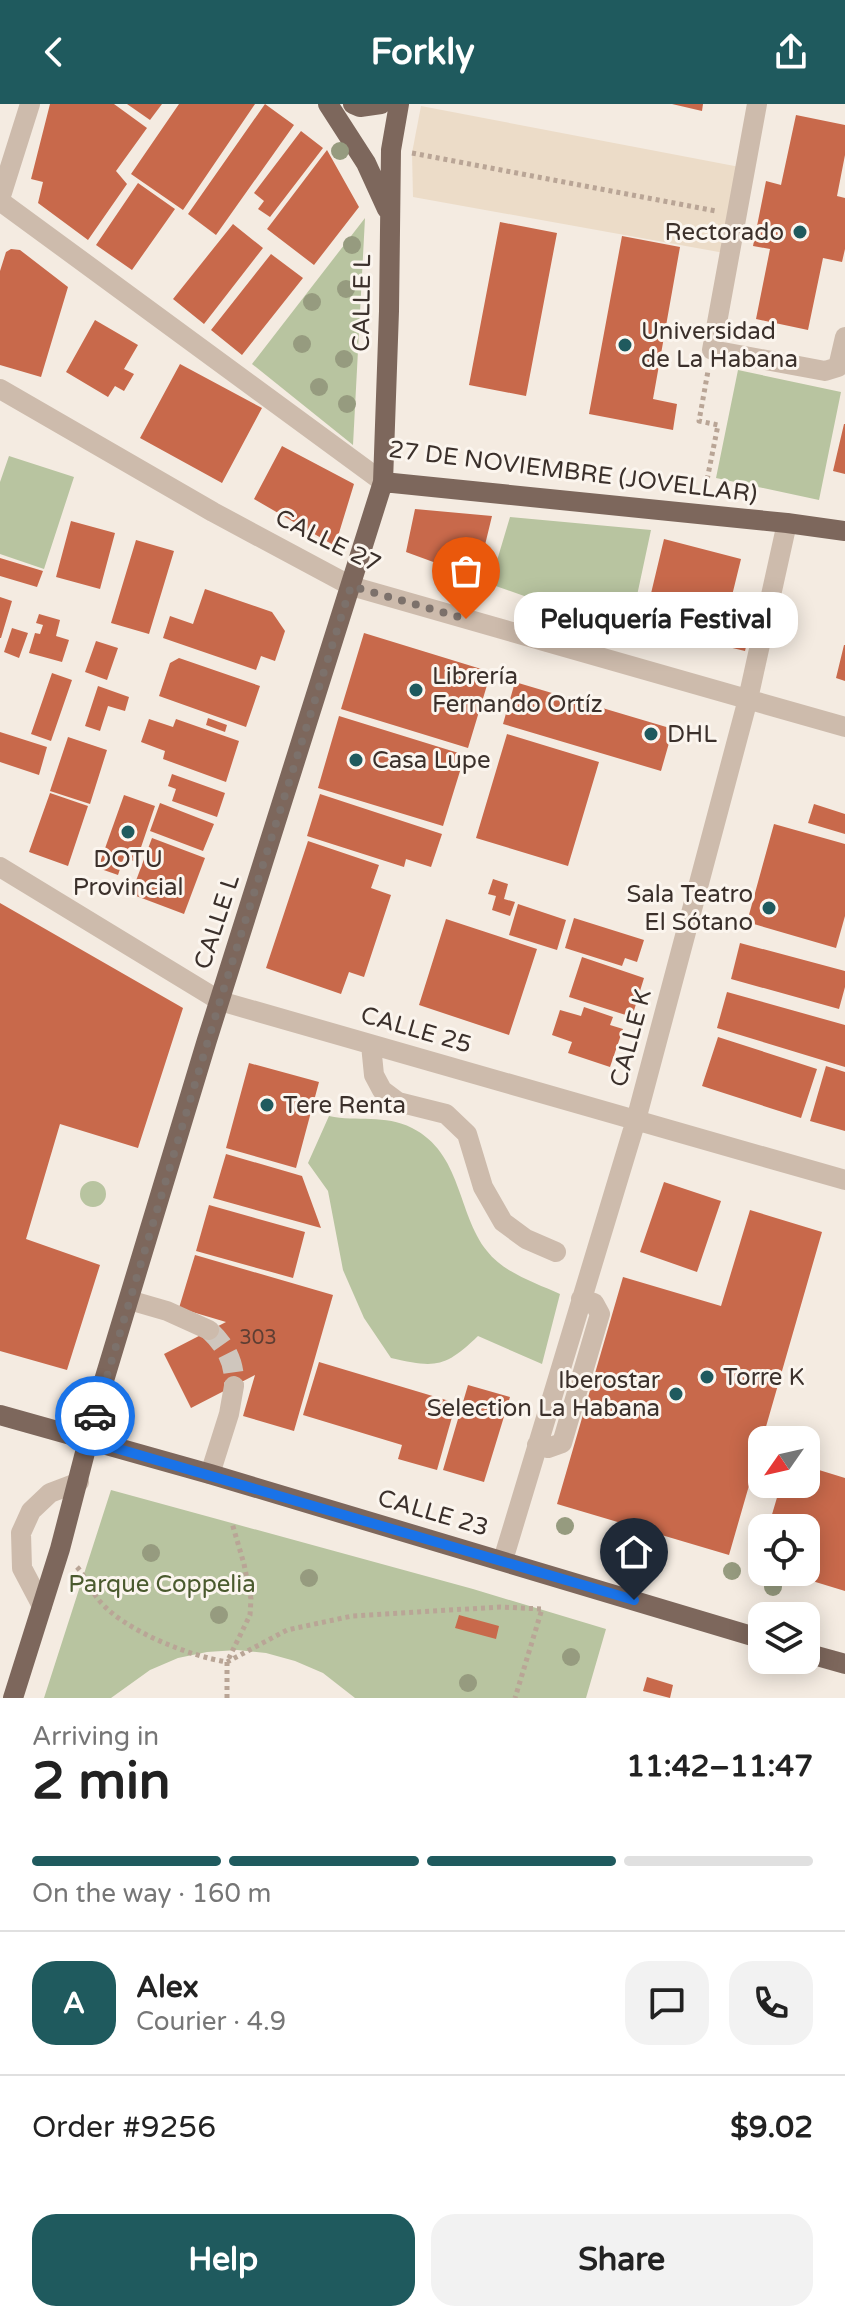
<!DOCTYPE html>
<meta charset="utf-8">
<style>
body{margin:0;font-family:"Varela Round",sans-serif;background:#f2f2f2;color:#222;height:100vh;display:flex;flex-direction:column;font-size:30px;white-space:nowrap}
*{box-sizing:border-box;margin:0}
p{font-size:26px;color:#767676}
.icon{flex:none;width:44px;height:44px;fill:none;stroke:currentColor;stroke-width:2;stroke-linecap:round;stroke-linejoin:round}
.map{position:relative;height:1594px;overflow:hidden}
.details{display:flex;flex-direction:column;background:#fff;flex:1}
.details>*{flex:none}
.needle{width:52px;rotate:236deg}
.controls{position:absolute;left:748px;top:1322px;display:grid;gap:16px}
.controls a{display:grid;place-items:center;width:72px;height:72px;border-radius:16px;background:#fff;box-shadow:0 4px 20px #0003;font-size:40px}
.pin{position:absolute;display:grid;place-items:center;width:68px;height:68px;color:#fff;margin:-82px -34px;border-radius:50% 50% 50% 0;rotate:-45deg;box-shadow:0 0 8px #0007}
.pin .icon{rotate:45deg}
.courier{position:absolute;display:grid;place-items:center;width:80px;height:80px;margin:-40px;border:6px solid #1a73e8;border-radius:50%;background:#fff;color:#222;box-shadow:0 2px 10px #0007}
.bubble{position:absolute;height:56px;border-radius:24px;background:#fff;box-shadow:0 4px 20px #0003;font-size:26px;font-weight:800;line-height:56px;text-align:center}
.headline em{font-style:normal;font-weight:800}
.headline div{display:flex;flex-direction:column-reverse}
.headline{display:flex;align-items:center;justify-content:space-between;height:136px;padding:0 32px}
h1{font-size:52px;font-weight:800;line-height:60px}
.bar{display:grid;grid-template-columns:repeat(4,1fr);gap:12px 8px;align-content:center;height:96px;padding:0 32px}
.bar i{height:10px;border-radius:6px;background:#e0e0e0}
.bar .selected{background:#1f5a5e}
.bar p{grid-column:span 4}
.line{display:flex;align-items:center;gap:20px;padding:0 32px;border-top:2px solid #e0e0e0}
.line div{flex:1}
.round{display:grid;place-items:center;flex:none;width:84px;height:84px;border-radius:24px;background:#f2f2f2}
.cta{display:flex;gap:16px;margin-top:auto;padding:16px 32px}
.cta a{flex:1;height:92px;border-radius:24px;background:#1f5a5e;color:#fff;font-size:32px;font-weight:800;line-height:92px;text-align:center}
.cta a+a{background:#f2f2f2;color:#222}
header{display:flex;justify-content:space-between;align-items:center;height:104px;padding:0 32px;background:#1f5a5e;color:#fff;font-size:36px;font-weight:800}
.map>svg:first-child{display:block}
</style>
<header><svg class="icon" aria-label="back" viewBox="0 0 24 24"><path d="M15 5l-7 7 7 7"/></svg>Forkly<svg class="icon" aria-label="share" viewBox="0 0 24 24"><path d="M12 15V3M7 8l5-5 5 5M5 13v7h14v-7"/></svg></header>
<div class="map">
<svg width="845" height="1594" viewBox="0 0 845 1594">
<rect width="100%" height="100%" fill="#f4ebe1"/>
<path fill="#b8c4a0" d="M365,114l-12,227 -101,-81z
M738,266l103,22 -22,108 -103,-22z
M9,352l65,21 -30,92 -44,-15v-72z
M510,413l141,13 -22,103 -139,-49z
M329,1012c28,6 56,-2 83,12 50,25 45,85 75,123 17,22 49,32 73,43l-18,70 -64,-28c-33,32 -43,32 -87,22l-27,-40 -21,-48 -15,-79 -20,-28z
M80 1090a13 13 0 1 1 26 0a13 13 0 1 1-26 0Z
M111,1386l362,99 133,40 -20,69h-231l-32,-25 -28,-12 -29,-8 -29,-3 -30,2 -29,6 -28,12 -39,28h-67z"/>
<path fill="#ecdcc8" d="M421,2l324,62 -15,86 -317,-57 -1,-44z"/>
<path fill="#c8694b" d="M50,0h64l33,24 -31,43 11,13 -39,56 -50,-37 5,-21 -12,-3z
M127,0h35l-12,16z
M179,0h76l-72,106 -52,-36z
M265,0l29,21 -78,110 -28,-21z
M672,0h31l-1,7z
M796,11l49,10v30l-8,41 8,2v51l-3,13 -19,-4 -15,72 -52,-11 14,-70 -17,-3 13,-65 15,4z
M301,27l22,17 -53,69 -12,-8 6,-8 -10,-8z
M327,46l32,57 -45,58 -47,-36z
M138,79l37,26 -43,61 -36,-25z
M500,118l57,11 -31,163 -57,-11z
M233,120l30,24 -59,76 -31,-25z
M622,132l58,11 -27,152 24,5 -4,26 -84,-16z
M11,145l9,1 48,37 -27,90 -41,-12v-94l6,-19z
M271,150l32,24 -61,77 -31,-25z
M95,216l43,25 -14,24 10,5 -10,17 -9,-5 -7,11 -42,-25z
M180,260l82,44 -40,75 -82,-45z
M844,320h1v50l-12,-3z
M282,342l72,38 -19,62 -81,-47z
M415,405l77,7 -15,62 -71,-26z
M71,417l44,12 -15,56 -44,-12z
M664,435l77,20 -14,57 25,6 -7,29 -25,-6 5,-19 -77,-20z
M136,436l38,11 -25,83 -38,-11z
M0,454l43,13 -6,16 -37,-11z
M205,485l67,23 13,19 -10,30 -14,-5 -5,14 -93,-32 7,-22 23,8z
M0,493l12,4 -11,37h-1z
M39,510l21,6 -4,16 13,4 -7,22 -33,-9 6,-20 5,1 3,-9 -7,-2z
M12,524l16,5 -9,25 -15,-6z
M364,529l127,39 -23,76 -127,-39z
M96,537l22,7 -11,32 -22,-8z
M844,541h1v36l-9,-3z
M179,554l81,28 -14,41 -87,-31 11,-33z
M52,569l20,7 -21,61 -20,-7z
M515,578l158,47 -12,42 -158,-47z
M98,582l31,11 -4,14 -17,-5 -8,25 -15,-5z
M339,612l126,39 -22,71 -125,-38z
M208,614l19,7 -2,7 -19,-7z
M149,615l24,8 3,-8 63,22 -13,41 -63,-23 2,-8 -24,-9z
M0,628l47,15 -8,28 -39,-13z
M507,630l92,28 -31,104 -92,-28z
M68,633l39,13 -17,54 -40,-13z
M172,670l53,19 -8,24 -45,-16 4,-12 -8,-3z
M50,689l38,13 -20,60 -39,-14z
M320,690l122,40 -11,33 -25,-8 -2,8 -97,-31z
M124,691l31,11 -19,56 -12,-5 -6,18 -20,-7z
M160,699l54,21 -11,27 -53,-20z
M814,700l31,10v20l-37,-11z
M774,720l71,20v72l-9,32 -89,-26z
M152,734l53,20 -21,56 -53,-20z
M308,737l71,24 -8,23 20,7 -27,82 -15,-5 -8,22 -75,-26z
M493,775l15,5 -4,15 11,3 -5,14 -18,-6 4,-14 -8,-2z
M0,799l183,105 -45,140 -78,-24 -34,115 74,26 -33,105 -67,-19z
M518,800l48,16 -9,30 -48,-15z
M574,814l70,22 -7,22 -12,-4 -3,8 -57,-18z
M446,815l91,30 -28,86 -90,-30z
M740,839l105,28v16l-6,22 -108,-30z
M582,853l62,21 -12,39 -63,-20z
M727,888l118,33v42l-128,-39z
M584,903l29,10 -3,8 13,4 -13,38 -42,-14 4,-11 -20,-7 8,-25 21,6z
M718,933l99,32 -16,49 -99,-32z
M249,959l70,19 -23,86 -70,-20z
M826,962l19,6v59l-35,-10z
M226,1050l76,22 19,52 -108,-30z
M664,1078l57,19 -24,71 -57,-20z
M209,1101l96,27 -12,46 -97,-27z
M750,1106l72,22 -93,323 -172,-51 66,-227 98,29z
M195,1151l138,40 -39,136 -51,-15 12,-41 -64,33 -27,-54 62,-32 -47,-14z
M319,1258l137,41 -19,67 -39,-11 4,-14 -99,-30z
M468,1281l42,12 -26,85 -41,-12z
M806,1362l39,12v113l-59,-18 20,-1v-44h-38l13,-44h25z
M459,1511l40,11 -3,13 -41,-11z
M647,1573l26,8 -3,13 -27,-7z"/>
<g fill="none" stroke-linecap="round" stroke-linejoin="round">
<path stroke="#cfc6bd" stroke-width="20" stroke-dasharray="20 10" stroke-linecap="butt" d="M209,1226c17,16 26,32 25,56"/>
<path stroke="#b9a596" stroke-width="5" stroke-dasharray="4 4" stroke-linecap="butt" d="M412,49l304,58
M704,391l14,-70 -19,-4 9,-50
M77,1463c9,10 13,22 21,32 24,31 91,57 129,63l60,-32 65,-14 148,-9 42,2 -27,89
M227,1594v-36l23,-47 1,-16 -7,-35 -12,-41"/>
<path stroke="#cdbbac" stroke-width="20" d="M757,0l-45,246 113,21 13,-4 7,-30
M0,95l30,-95
M0,97l383,281
M0,285l213,123 138,74 494,141
M0,763l220,134 625,179
M371,941l3,30 8,15 16,12 48,12 21,20 16,53 20,35 23,17 30,13
M129,1196l38,11 42,19
M537,1341l11,3 14,-5 38,-129 -6,-11 -13,-4
M210,1370l19,-60 5,-28
M503,1456l133,-440 112,-421 39,-176
M42,1502l-20,-38 -1,-35 10,-22 19,-18 29,-11"/>
<path stroke="#7d675c" stroke-width="20" d="M328,0l38,59 21,46
M353,0l7,3 21,-3
M383,378l404,41 58,8
M0,1311l210,59 552,165
M806,1549l39,11
M13,1594l47,-149 42,-162 105,-347 176,-558 6,-171 2,-161 8,-46"/>
</g>
<g fill="#969b7f">
<circle cx="340" cy="47" r="9"/>
<circle cx="352" cy="141" r="9"/>
<circle cx="346" cy="185" r="9"/>
<circle cx="312" cy="198" r="9"/>
<circle cx="302" cy="240" r="9"/>
<circle cx="344" cy="255" r="9"/>
<circle cx="319" cy="283" r="9"/>
<circle cx="347" cy="300" r="9"/>
<circle cx="565" cy="1422" r="9"/>
<circle cx="151" cy="1449" r="9"/>
<circle cx="732" cy="1467" r="9"/>
<circle cx="309" cy="1474" r="9"/>
<circle cx="773" cy="1483" r="9"/>
<circle cx="219" cy="1511" r="9"/>
<circle cx="571" cy="1553" r="9"/>
<circle cx="468" cy="1579" r="9"/>
</g>
<g fill="none" stroke-linecap="round" stroke-linejoin="round">
<path stroke="#7c716b" stroke-width="8" stroke-dasharray="0 14.4" d="M95,1312l125,-415 131,-415 115,33"/>
<path stroke="#1a73e8" stroke-width="10" d="M95,1312l-7,24 546,160"/>
</g>
<g fill="#1f5a5e" stroke="#fbf5ee" stroke-width="3">
<circle cx="800" cy="128" r="8"/>
<circle cx="625" cy="241" r="8"/>
<circle cx="416" cy="586" r="8"/>
<circle cx="651" cy="630" r="8"/>
<circle cx="356" cy="656" r="8"/>
<circle cx="128" cy="728" r="8"/>
<circle cx="769" cy="804" r="8"/>
<circle cx="267" cy="1001" r="8"/>
<circle cx="707" cy="1273" r="8"/>
<circle cx="676" cy="1290" r="8"/>
</g>
<g text-anchor="middle" dominant-baseline="central" stroke-width="6" stroke-linejoin="round" paint-order="stroke">
<g font-size="20" fill="#5e3e33">
<text x="258" y="1234">303</text>
</g>
<g font-size="24" fill="#3b302b" stroke="#fbf5ee" text-anchor="start">
<text x="784" y="128" text-anchor="end">Rectorado</text>
<text x="641" y="227">Universidad<tspan x="641" dy="28">de La Habana</tspan></text>
<text x="432" y="572">Librería<tspan x="432" dy="28">Fernando Ortíz</tspan></text>
<text x="667" y="630">DHL</text>
<text x="372" y="656">Casa Lupe</text>
<text x="128" y="755" text-anchor="middle">DOTU<tspan x="128" dy="28">Provincial</tspan></text>
<text x="753" y="790" text-anchor="end">Sala Teatro<tspan x="753" dy="28">El Sótano</tspan></text>
<text x="283" y="1001">Tere Renta</text>
<text x="723" y="1273">Torre K</text>
<text x="660" y="1276" text-anchor="end">Iberostar<tspan x="660" dy="28">Selection La Habana</tspan></text>
</g>
<g font-size="24" fill="#3b302b" stroke="#fbf5ee">
<text transform="translate(362 199) rotate(-89)">CALLE L</text>
<text transform="translate(573 368) rotate(7)">27 DE NOVIEMBRE (JOVELLAR)</text>
<text transform="translate(328 437) rotate(26)">CALLE 27</text>
<text transform="translate(217 818) rotate(-72)">CALLE L</text>
<text transform="translate(416 926) rotate(16)">CALLE 25</text>
<text transform="translate(631 934) rotate(-75)">CALLE K</text>
<text transform="translate(433 1409) rotate(16)">CALLE 23</text>
</g>
<g font-size="24" fill="#4a5a2e" stroke="#fbf5ee">
<text x="162" y="1480">Parque Coppelia</text>
</g>
</g>
</svg>
<div class="controls">
<a><svg class="needle" viewBox="-14 -14 28 28"><path d="M0-13l5 13h-10z" fill="#e53935"/><path d="M0 13l5-13h-10z" fill="#767676"/></svg></a>
<a><svg class="icon" aria-label="locate" viewBox="0 0 24 24"><circle cx="12" cy="12" r="6"/><path d="M12 2v4M12 18v4M2 12h4M18 12h4"/></svg></a>
<a><svg class="icon" aria-label="layers" viewBox="0 0 24 24"><path d="M12 4l9 5-9 5-9-5zM3 14l9 5 9-5"/></svg></a>
</div>
<div class="pin" style="left:466px;top:515px;background:#ea580c"><svg class="icon" aria-label="bag" viewBox="0 0 24 24"><path d="M5 8h14l-1 12H6zM9 8a3 3 0 0 1 6 0"/></svg></div>
<div class="pin" style="left:634px;top:1496px;background:#1f2937"><svg class="icon" aria-label="home" viewBox="0 0 24 24"><path d="M3 11l9-7 9 7M6 9v11h12V9"/></svg></div>
<div class="courier" style="left:95px;top:1312px"><svg class="icon" aria-label="car" viewBox="0 0 24 24"><path d="M5 17H2v-5l4-1 3-4h7l3 4 3 1v5h-3M9 17h6M6 11h13"/><circle cx="7" cy="17" r="2"/><circle cx="17" cy="17" r="2"/></svg></div>
<div class="bubble" style="left:514px;top:488px;width:284px">Peluquería Festival</div>
</div>
<section class="details">
<div class="headline"><div><h1>2 min</h1><p>Arriving in</p></div><em>11:42–11:47</em></div>
<div class="bar"><i class="selected"></i><i class="selected"></i><i class="selected"></i><i></i><p>On the way · 160 m</p></div>
<div class="line" style="height:144px"><b class="round" style="background:#1f5a5e;color:#fff">A</b><div><b>Alex</b><p>Courier · 4.9</p></div><a class="round"><svg class="icon" aria-label="chat" viewBox="0 0 24 24"><path d="M4 5h16v11H9l-5 4z"/></svg></a><a class="round"><svg class="icon" aria-label="phone" viewBox="0 0 24 24"><path d="M5 4h4l2 5-3 2q2 4 5 5l2-3 5 2v4C11 20 4 13 5 4z"/></svg></a></div>
<div class="line" style="height:104px"><div>Order #9256</div><b>$9.02</b></div>
<div class="cta"><a>Help</a><a>Share</a></div>
</section>
